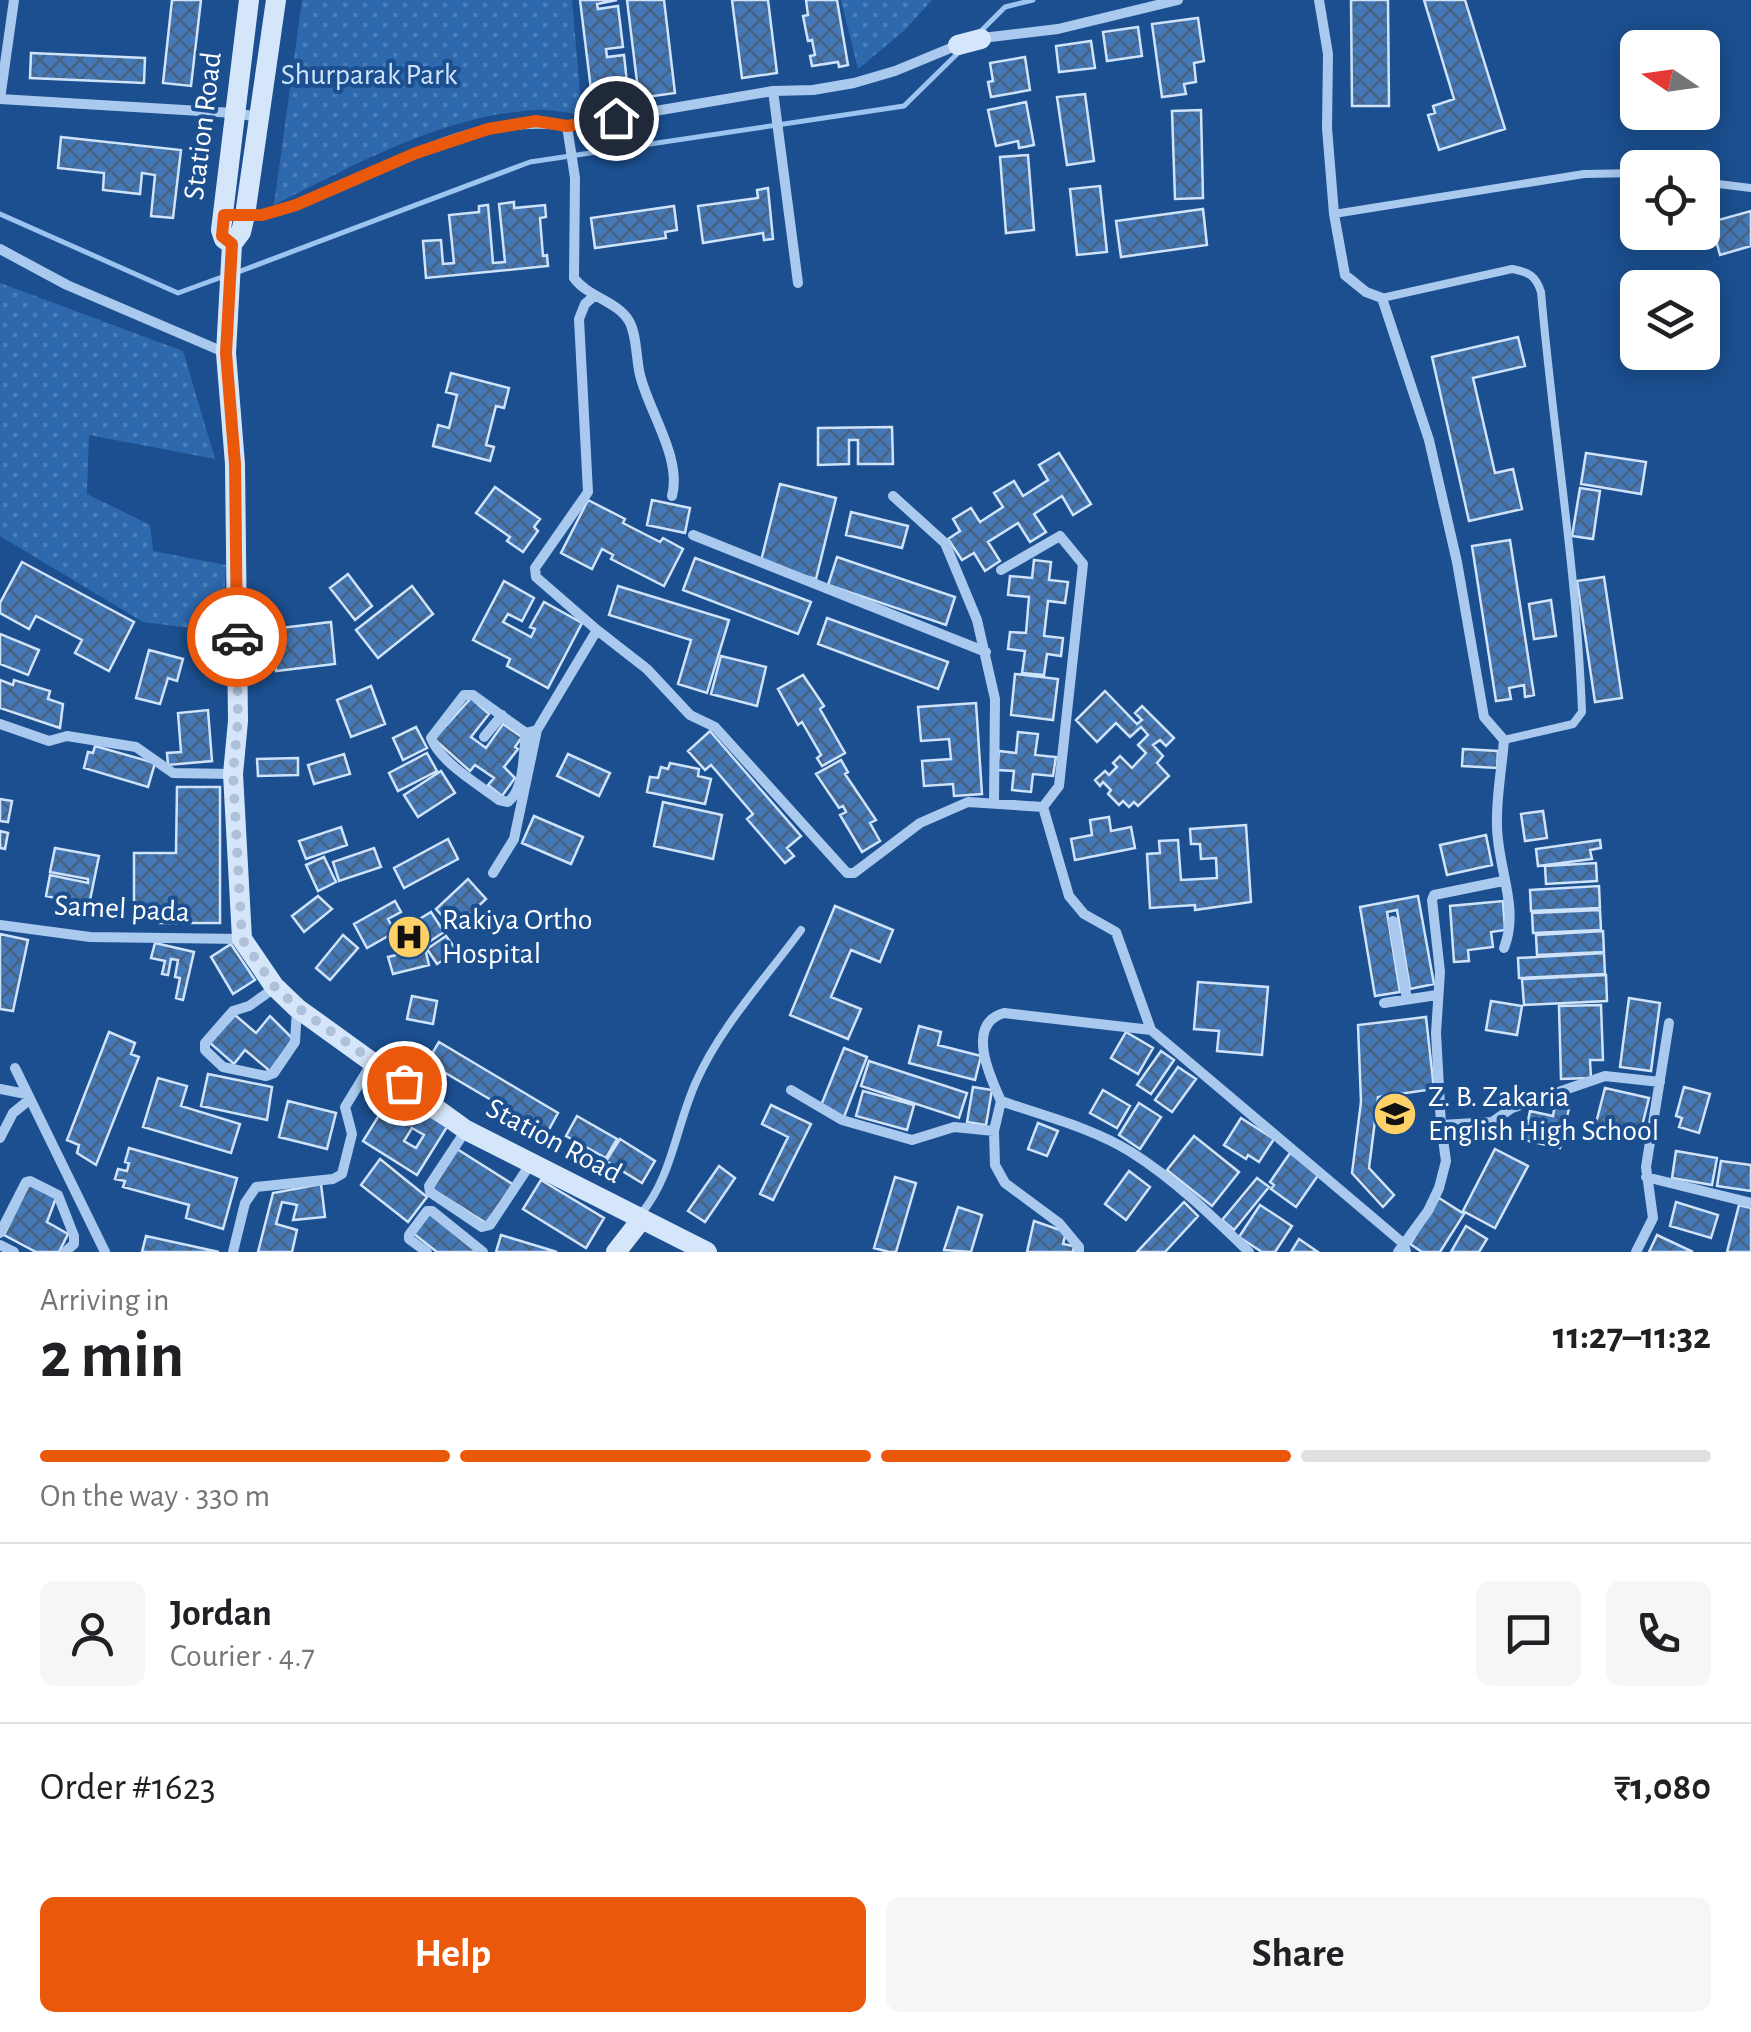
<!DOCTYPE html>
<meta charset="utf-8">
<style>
body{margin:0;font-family:"Alegreya Sans",sans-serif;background:#f6f6f6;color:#202124;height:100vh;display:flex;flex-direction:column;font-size:38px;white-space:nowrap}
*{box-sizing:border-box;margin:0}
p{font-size:32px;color:#757577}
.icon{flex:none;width:55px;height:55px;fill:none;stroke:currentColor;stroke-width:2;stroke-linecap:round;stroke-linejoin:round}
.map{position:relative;height:1252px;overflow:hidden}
.side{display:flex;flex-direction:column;background:#fff;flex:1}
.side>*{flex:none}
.needle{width:65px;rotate:283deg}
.buttons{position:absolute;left:1620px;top:30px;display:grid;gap:20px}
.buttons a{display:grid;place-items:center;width:100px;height:100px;border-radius:15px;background:#fff;box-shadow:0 5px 25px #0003;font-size:50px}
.pin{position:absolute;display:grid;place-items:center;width:85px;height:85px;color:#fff;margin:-42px;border:5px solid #fff;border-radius:50%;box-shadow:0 2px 10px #0007}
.courier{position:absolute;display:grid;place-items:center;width:100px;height:100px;margin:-50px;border:8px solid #ea580c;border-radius:50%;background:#fff;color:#222;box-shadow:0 2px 12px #0007}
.summary em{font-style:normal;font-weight:700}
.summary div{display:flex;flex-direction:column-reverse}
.summary{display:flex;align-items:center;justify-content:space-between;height:170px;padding:0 40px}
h1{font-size:65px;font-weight:700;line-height:75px}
.bar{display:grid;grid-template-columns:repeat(4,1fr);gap:15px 10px;align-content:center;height:120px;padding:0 40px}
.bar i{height:12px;border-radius:8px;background:#e0e0e0}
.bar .active{background:#ea580c}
.bar p{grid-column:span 4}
.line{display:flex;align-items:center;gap:25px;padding:0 40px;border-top:2px solid #e0e0e0}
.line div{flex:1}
.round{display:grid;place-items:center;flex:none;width:105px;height:105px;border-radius:15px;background:#f6f6f6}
.primary-button{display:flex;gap:20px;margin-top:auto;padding:20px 40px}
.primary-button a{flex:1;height:115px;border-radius:15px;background:#ea580c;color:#fff;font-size:40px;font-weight:700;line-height:115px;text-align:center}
.primary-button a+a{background:#f6f6f6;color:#202124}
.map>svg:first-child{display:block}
</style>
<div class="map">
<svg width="1751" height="1252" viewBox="0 0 1751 1252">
<defs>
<pattern id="park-dots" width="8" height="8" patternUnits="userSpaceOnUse" patternTransform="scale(2.5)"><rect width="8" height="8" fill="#2e69ad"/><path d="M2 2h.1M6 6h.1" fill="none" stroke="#4d80b9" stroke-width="1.8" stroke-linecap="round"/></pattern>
<pattern id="building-cross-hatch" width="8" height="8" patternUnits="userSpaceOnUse" patternTransform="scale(2.5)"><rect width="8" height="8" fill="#4478b7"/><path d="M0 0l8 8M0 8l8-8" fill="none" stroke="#486282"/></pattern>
</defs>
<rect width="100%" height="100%" fill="#1b4f8f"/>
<path fill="url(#park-dots)" d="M302,0h270l10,115c-15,-2 -32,-6 -47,-5 -94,6 -178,54 -261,95z
M841,0h91l-27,30 -47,39z
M0,283l183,68 32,108 -126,-24 -2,59 63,31 3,26 73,14 -4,67 -79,-10 -143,-86z"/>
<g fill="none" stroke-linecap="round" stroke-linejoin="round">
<path stroke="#9cc4f0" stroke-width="5" d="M979,33l26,-26 28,-7
M0,214l178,79 44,-16
M238,272l292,-110 374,-56 56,-55"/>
</g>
<path fill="url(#building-cross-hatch)" stroke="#cfe3fa" stroke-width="2.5" fill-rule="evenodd" d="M172,0h29l-10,86 -28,-3z
M580,0h37l-20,4 1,5 20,-3 5,41 -17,2 1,8 17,-2 5,46 -36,5z
M627,0h37l11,93 -36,5z
M732,0h36l9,73 -35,5z
M806,0h31l11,65 -9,2 -1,-5 -26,4 -2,-10 5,-1 -3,-15 -4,1 -5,-25 5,-1z
M1351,0h37l1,106h-37z
M1424,0h41l40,129 -66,21 -11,-35 7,-2 -2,-7 21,-7z
M1198,18l6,43 -10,2 2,19 -12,2 2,10 -24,3 -10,-73z
M1138,27l4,29 -35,5 -4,-29z
M1091,41l4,27 -36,4 -3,-26z
M31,53l114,5 -1,25 -114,-5z
M1025,57l5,33 -39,7 -3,-15 5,-1 -3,-18z
M1085,94l9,67 -27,4 -10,-68z
M1026,102l8,43 -15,3 -1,-7 -22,5 -8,-36z
M1201,110l2,88 -28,1 -3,-88z
M61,137l120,13 -8,68 -22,-2 4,-41 -13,-2 -2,21 -37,-4 1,-17 -46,-5z
M1028,155l6,75 -28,3 -6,-76z
M1100,186l7,66 -30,3 -7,-66z
M768,188l5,51 -9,1 -1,-7 -60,10 -5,-37 60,-8 -1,-8z
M514,202v6l31,-3 1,12 -6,1 3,38 4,-1 1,11 -122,12 -3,-37 18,-1 2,24 11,-1 -5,-48 30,-3v-6l9,-1 5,58 12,-1 -6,-58z
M674,206l3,24 -12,2 1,6 -71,10 -4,-30z
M1203,209l4,36 -86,12 -5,-36z
M1751,211v35l-31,9 -9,-33z
M1518,337l7,29 -52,12 22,95 18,-4 9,40 -53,12 -37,-164z
M451,373l58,15 -5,20 -8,-2 -10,39 8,2 -4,14 -57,-15 5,-21 11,3 8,-33 -11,-3z
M892,427l1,37h-35v-24h-9v24l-31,1v-37z
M1059,453l32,51 -18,11 -11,-19 -28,18 12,18 -16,10 -12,-19 -30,19 12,19 -15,10 -11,-18 -12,7 -14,-21 12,-8 -7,-12 18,-11 9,14 23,-15 -9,-14 20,-12 9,15 25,-16 -9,-15z
M1586,453l60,9 -5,32 -60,-10z
M780,484l56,14 -20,81 -56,-14z
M495,487l45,32 -6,8 4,4 -15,21 -16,-11 3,-4 -34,-24z
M1580,488l20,3 -7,48 -21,-3z
M588,500l37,19 -2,4 37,19 3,-4 20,11 -19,37 -53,-27 2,-4 -11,-6 -10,20 -31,-16z
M652,500l38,8 -5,25 -38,-8z
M851,512l57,14 -6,22 -56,-13z
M1510,540l24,155 -9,2 -1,-12 -15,3 2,11 -15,2 -24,-155z
M837,557l118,40 -9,28 -118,-40z
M695,558l116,44 -13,32 -115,-44z
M1034,560l17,2 -2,18 19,2 -3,21 -17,-2 -4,35 19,2 -2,18 -14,-2 -3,21 -22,-2 3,-22 -17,-2 2,-17 16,1 3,-36 -21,-2 2,-19 22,2z
M22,562l112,60 -25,49 -34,-18 7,-13 -46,-24 -7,13 -29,-16v-10z
M348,574l24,32 -17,14 -25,-32z
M1604,577l18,121 -27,4 -18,-121z
M504,581l30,17 -12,23 -14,-7 -5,8 28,15 4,-8 -5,-2 14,-25 38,21 -34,65 -41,-22 3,-7 -37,-19z
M412,586l21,28 -55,44 -22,-28z
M618,586l111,34 -22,73 -29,-9 13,-44 -82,-25z
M1551,600l5,36 -22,3 -5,-35z
M827,618l121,44 -10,27 -120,-45z
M331,622l4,42 -59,7 -4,-42z
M0,634l39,16 -11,25 -28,-11z
M149,650l34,9 -6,22 -9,-3 -8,26 -24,-6z
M721,656l45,11 -9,39 -46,-12z
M1015,674l43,5 -5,41 -42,-5z
M803,675l21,31 -4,3 25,44 -23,13 -5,-8 4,-3 -19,-33 -4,3 -20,-36z
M0,680l13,5 1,-5 36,11 -2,8 15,5 -3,24 -60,-20z
M371,686l14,38 -34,13 -14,-37z
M1105,691l32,33 5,-4 -7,-7 7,-7 32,32 -8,8 -6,-6 -7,5 10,11 -6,7 12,13 -31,30 -4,-4 -5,5 -6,-6 -4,4 -11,-11 3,-4 -8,-8 -3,4 -5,-6 10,-9 4,4 8,-8 -4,-4 7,-7 12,12 14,-15 -8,-8 10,-10 -7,-8 -11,10 -14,-14 -19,19 -21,-22z
M471,698l18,16 -18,23 15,11 17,-24 19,13 -7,10 3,2 -14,18 11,11 -13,18 -14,-11 6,-7 -19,-13 -5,6 -36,-32z
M976,703l6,91 -28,2 -1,-12 -29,2 -2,-25 29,-2 -2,-20 -28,2 -3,-34z
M208,710l4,51 -44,4 -1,-12 14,-1 -3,-39z
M416,727l11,21 -24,12 -10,-22z
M710,731l91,105 -14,12 7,8 -9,7 -38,-44 6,-5 -42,-49 -6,5 -17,-19z
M1018,732l20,2 -3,21 21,2 -3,19 -20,-2 -2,18 -19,-2 2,-19 -17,-1 2,-19 17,2z
M95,746l60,17 -7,24 -64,-19 4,-16 5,1z
M1463,749l35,2 -1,17 -35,-2z
M427,753l10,18 -39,20 -9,-18z
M344,754l6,20 -36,10 -6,-19z
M568,754l42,19 -11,23 -42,-20z
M298,758v17l-40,1 -1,-17z
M841,760l7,12 -3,2 31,46 -6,3 10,18 -18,11 -22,-37 6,-3 -3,-6 -4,2 -23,-34z
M670,763l29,6 -1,7 13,3 -6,25 -58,-12 3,-15 8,1 3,-11 7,2z
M441,771l14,22 -37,24 -14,-22z
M177,787h43v136h-60v-10l-26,-1v-59h42z
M0,799l12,2 -4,21 -8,-1z
M663,802l59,13 -9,44 -59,-13z
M1543,811l4,27 -22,3 -4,-27z
M534,816l49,21 -12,27 -49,-21z
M1109,817l2,14 20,-4 4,21 -60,12 -4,-21 21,-4 -2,-15z
M1246,825l5,77 -56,8v-5l-45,3 -3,-54 13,-1 -1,-12 19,-1 3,40 36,-2 -1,-20 -15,1 -1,-15h-9l-1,-15z
M341,827l6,18 -41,14 -7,-18z
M0,831l8,2 -3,16 -5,-1z
M1486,835l6,30 -45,10 -7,-30z
M448,839l10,20 -54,29 -10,-20z
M1600,840l1,8 -11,2 2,9 -54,7 -2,-17z
M55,848l44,8 -10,49 -43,-9 4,-21 38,8v-4l-38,-7z
M374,848l7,19 -42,14 -6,-19z
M324,857l12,25 -18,9 -12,-26z
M1596,863l1,18 -51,3 -1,-18z
M468,879l18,20 -32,30 -18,-20z
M1599,886l1,22 -69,3 -1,-21z
M318,896l14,13 -28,23 -12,-16z
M1418,896l16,88 -24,5 -13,-79 -10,2 13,80 -25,4 -15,-89z
M395,901l6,11 -13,7 7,13 -28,16 -13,-24z
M1503,901l2,29 -14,2 2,15 -25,3 1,11 -15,1 -4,-56z
M835,906l58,24 -13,32 -29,-12 -20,47 30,12 -13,30 -58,-24z
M1600,910l1,20 -68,3 -1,-20z
M431,912l13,20 -18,12 -13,-21z
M1603,931l1,21 -67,3 -1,-20z
M0,934l28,6 -15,71 -13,-2z
M343,935l15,13 -28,32 -14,-12z
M446,936l11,15 -20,13 -10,-15z
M155,943l39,9 -11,48 -7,-2 4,-20 -5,-1 3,-17 -7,-1 -3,16 -6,-1 3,-13 -14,-3z
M231,944l24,36 -22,14 -22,-37z
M425,948l4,17 -36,9 -5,-17z
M1604,953l1,21 -86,4 -1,-20z
M1606,975l1,26 -83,4 -2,-26z
M1198,982l70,5 -6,68 -45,-4 2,-20 -25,-2z
M412,996l25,5 -4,23 -26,-5z
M1629,998l31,5 -9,68 -31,-4z
M1491,1001l31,5 -5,29 -31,-5z
M1601,1005l2,55h-13l1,18 -30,1 -2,-73z
M235,1015l21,18 14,-17 23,23 -23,32 -25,-21 -11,14 -24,-21z
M1426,1017l8,72 -56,8 -9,71 25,27 -11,12 -31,-34 9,-71 -3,-77z
M919,1026l22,6 -3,13 43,11 -6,24 -66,-17z
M109,1032l26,11 -4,11 8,3 -43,108 -19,-12 2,-8 -12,-5z
M1126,1032l27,16 -15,26 -27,-16z
M439,1042l119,71 -11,20 -120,-71z
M844,1048l23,9 -23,60 -24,-9z
M1161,1051l13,9 -23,34 -14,-9z
M869,1061l98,32 -8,25 -98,-32z
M1178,1067l18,12 -24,33 -17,-12z
M208,1074l64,13 -5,33 -66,-14z
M158,1078l29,8 -6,20 59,18 -9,29 -88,-26z
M973,1087l19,3 -6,35 -19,-3z
M1684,1087l26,7 -11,39 -20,-6 3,-9 -6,-2z
M1605,1088l44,10 -9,36 -44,-11z
M1103,1090l27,16 -13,22 -27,-15z
M863,1091l51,14 -7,25 -51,-14z
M393,1093l54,34 -30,48 -54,-34zM412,1128l12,7 -8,13 -12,-7z
M288,1101l48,12 -9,36 -48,-12z
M1139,1103l22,14 -21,32 -21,-14z
M771,1105l40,19 -38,76 -13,-6 28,-57 -26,-13z
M1555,1105l14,3 -9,40 -36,-8 6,-29 23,5z
M577,1116l40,23 -11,19 -40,-22z
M1241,1118l33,21 -15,23 -11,-7 -2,4 -22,-14z
M1038,1123l20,8 -11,25 -19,-7z
M1194,1136l45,36 -27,34 -45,-36z
M620,1139l35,22 -13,22 -36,-22z
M129,1148l108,30 -14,51 -37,-11 3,-13 -66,-18 2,-6 -10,-2 3,-10 9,2 2,-8 -4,-1z
M457,1149l57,36 -28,38 -54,-34z
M1495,1149l33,17 -33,62 -32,-17z
M1676,1151l41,7 -5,27 -40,-7z
M1290,1153l29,21 -23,33 -25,-18 3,-4 -4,-3z
M380,1159l47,38 -19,25 -47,-37z
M1721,1161l30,4v26l-34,-5z
M719,1166l16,12 -30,44 -17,-11z
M1129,1171l21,16 -24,33 -21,-16z
M895,1177l21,6 -20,69h-7l-15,-4z
M1257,1178l12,9 -35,43 -12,-10z
M541,1180l63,38 -18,30 -63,-39z
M29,1184l27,14 -9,24 21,12 -9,18h-23l-32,-17z
M321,1184l4,33 -32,3 4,-15 -15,-3 -6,22 21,6 -5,22h-34l15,-59z
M1439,1198l25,16 -24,38h-18l-12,-8z
M1184,1202l14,14 -33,36h-28z
M1676,1202l42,13 -7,23 -41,-12z
M1260,1205l32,21 -17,26h-13l-23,-15z
M1739,1205l12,3v44h-24z
M958,1207l24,8 -11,37 -27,-2z
M429,1213l51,39h-43l-23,-18z
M1034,1221l32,11 -3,12 11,2 -1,6h-46z
M1466,1226l21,13 -8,13h-28z
M501,1235l56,17h-61z
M1657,1235l36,17h-44z
M146,1236l73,16h-77z
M1299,1239l19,13h-27z"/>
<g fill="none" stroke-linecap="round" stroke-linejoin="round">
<path stroke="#a9c9ee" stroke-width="8" d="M1702,182l49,6
M1334,214l250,-40 54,-1
M1382,298l130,-29c17,3 24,7 29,23 12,140 36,279 41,420l-9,12 -69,16
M640,1215c32,-37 36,-89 56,-133 24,-55 70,-104 105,-152"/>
<path stroke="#a9c9ee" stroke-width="10" d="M1319,0l9,54 -1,74 7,86 11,61 21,17 16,6 47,142 28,122 27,155 20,23c-2,28 -8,57 -7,85 0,42 23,83 7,123
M982,38l76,-9 120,-29
M773,91l25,192
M0,99l234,14 25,4
M0,99l14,-99
M567,126l8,52 -1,100c14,19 43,23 55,43 8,14 7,38 11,54 9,37 42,83 32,121
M223,215c13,0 27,2 39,0 22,-4 44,-14 65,-23 77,-31 154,-79 240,-66l206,-35 40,-1 41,-7 41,-12 63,-26
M0,249l67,36 159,68
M594,296l-9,8 -6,15 9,173 -53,76 1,9 61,53
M893,496l52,47 32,77 18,79 -1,105
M693,535l293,117
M1001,570l59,-34 23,28 -24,222 -16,21
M0,724l49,17 18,-5 69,11 37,26 60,1
M526,733l-53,-38h-9l-33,43c10,25 47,46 68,62l9,2c17,-14 15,-47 18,-69l11,-3
M484,737l18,-22
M493,873l21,-34 23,-109 60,-100 50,39 43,46 25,12 132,146h7l66,-50 48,-21 75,5 26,89 15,18 32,18 35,98 253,214 2,8
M1393,921l14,78
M0,925l90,12 152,2
M276,987l-27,19 -16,5 -28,32v7l18,17 43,9 8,-3 21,-31 2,-33
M1384,1003l53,-8
M1151,1030l-147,-17c-39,11 -14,64 -3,88 43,15 92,27 130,51 43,27 81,64 118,100
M15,1068l90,184
M0,1089l26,5
M791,1090l51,30 70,20 42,-13 40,4
M1001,1101l-7,30 1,34 10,18 54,40 20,24v5
M1441,1125l51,-3 20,-14 93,-32 55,6
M466,1130l-37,56 1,6 52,35 8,-2 41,-62
M0,1138l13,-25 16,-13
M1646,1177l105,26
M0,1233l26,-51 4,-1 28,14 16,41v8l-9,8
M0,1245l14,7
M233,1252l12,-49 11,-16 77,-8 9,-5 10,-40 -7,-27 28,-46
M427,1252l-18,-13v-4l18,-24h5l51,41
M1398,1252l30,-41 11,-23 7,-27 -5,-36 -5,-92 4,-61 -8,-72 2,-5 69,-14
M1636,1252l17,-34 -7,-51 23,-144"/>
<path stroke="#d6e6fa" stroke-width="20" d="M958,45l23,-6
M232,244l-6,109 9,111 3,257 -5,53 9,165 32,47 23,22 169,122 241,122
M232,244l-8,-5 -3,-9 28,-230
M232,244l9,-12 4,-17 31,-215
M616,1252l25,-32"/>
</g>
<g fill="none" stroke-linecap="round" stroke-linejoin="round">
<path stroke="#afc1d8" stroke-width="10" stroke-dasharray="0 18" d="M237,637l1,84 -5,53 9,165 32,47 24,22 106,75"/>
<path stroke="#ea580c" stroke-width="12" d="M237,637l-2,-173 -9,-111 6,-109 -10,-8 2,-21h38l34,-10 120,-52 72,-24 48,-8 31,5 49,-8"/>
</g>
<defs>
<g id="hospital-disc" transform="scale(2.25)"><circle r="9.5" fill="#ffd166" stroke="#1b4f8f"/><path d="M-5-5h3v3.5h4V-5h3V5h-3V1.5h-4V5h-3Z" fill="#111"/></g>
<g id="school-disc" transform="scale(2.25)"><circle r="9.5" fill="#ffd166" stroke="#1b4f8f"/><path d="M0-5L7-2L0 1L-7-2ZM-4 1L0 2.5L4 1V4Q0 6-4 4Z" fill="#111"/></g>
</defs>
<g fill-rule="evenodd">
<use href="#hospital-disc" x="409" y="937"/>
<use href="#school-disc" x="1395" y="1114"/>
</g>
<g text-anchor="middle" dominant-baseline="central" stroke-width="8" stroke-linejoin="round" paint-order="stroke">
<g font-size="30" fill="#cfe3fa" stroke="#1b4f8f">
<text x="369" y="75">Shurparak Park</text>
</g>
<g font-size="30" fill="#fff" stroke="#1b4f8f">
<text transform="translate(203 126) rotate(-83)">Station Road</text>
<text transform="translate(122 909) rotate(3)">Samel pada</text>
<text transform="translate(554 1141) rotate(28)">Station Road</text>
</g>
<g font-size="30" fill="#fff" stroke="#1b4f8f" text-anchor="start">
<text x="442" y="920">Rakiya Ortho<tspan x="442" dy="34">Hospital</tspan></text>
<text x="1428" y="1097">Z. B. Zakaria<tspan x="1428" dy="34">English High School</tspan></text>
</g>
</g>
</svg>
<div class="buttons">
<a><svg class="needle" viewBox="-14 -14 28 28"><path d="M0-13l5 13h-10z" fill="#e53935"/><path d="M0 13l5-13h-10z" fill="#757577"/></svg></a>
<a><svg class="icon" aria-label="locate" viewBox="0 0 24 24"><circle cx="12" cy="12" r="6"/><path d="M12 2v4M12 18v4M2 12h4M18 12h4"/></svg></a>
<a><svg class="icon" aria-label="layers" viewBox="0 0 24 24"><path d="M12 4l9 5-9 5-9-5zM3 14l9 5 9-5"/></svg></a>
</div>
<div class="pin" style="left:404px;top:1083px;background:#ea580c"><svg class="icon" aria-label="bag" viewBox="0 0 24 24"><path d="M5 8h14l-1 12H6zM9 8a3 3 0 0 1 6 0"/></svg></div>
<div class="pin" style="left:616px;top:118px;background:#1f2937"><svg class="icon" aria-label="home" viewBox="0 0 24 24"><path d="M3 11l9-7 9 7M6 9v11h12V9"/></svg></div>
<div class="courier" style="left:237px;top:637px"><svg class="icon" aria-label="car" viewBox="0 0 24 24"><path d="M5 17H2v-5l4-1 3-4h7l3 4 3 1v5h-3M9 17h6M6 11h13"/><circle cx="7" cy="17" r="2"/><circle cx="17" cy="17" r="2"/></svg></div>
</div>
<section class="side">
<div class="summary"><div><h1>2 min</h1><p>Arriving in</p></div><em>11:27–11:32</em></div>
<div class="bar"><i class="active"></i><i class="active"></i><i class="active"></i><i></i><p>On the way · 330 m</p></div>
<div class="line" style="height:180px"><a class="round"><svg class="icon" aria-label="person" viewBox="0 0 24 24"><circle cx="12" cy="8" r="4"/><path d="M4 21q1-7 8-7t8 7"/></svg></a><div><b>Jordan</b><p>Courier · 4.7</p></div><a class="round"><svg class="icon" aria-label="chat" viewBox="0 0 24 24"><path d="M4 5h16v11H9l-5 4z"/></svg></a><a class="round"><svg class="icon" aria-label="phone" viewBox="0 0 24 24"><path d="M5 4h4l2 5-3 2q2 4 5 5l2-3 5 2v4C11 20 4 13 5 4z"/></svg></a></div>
<div class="line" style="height:130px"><div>Order #1623</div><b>₹1,080</b></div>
<div class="primary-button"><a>Help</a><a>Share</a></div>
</section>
